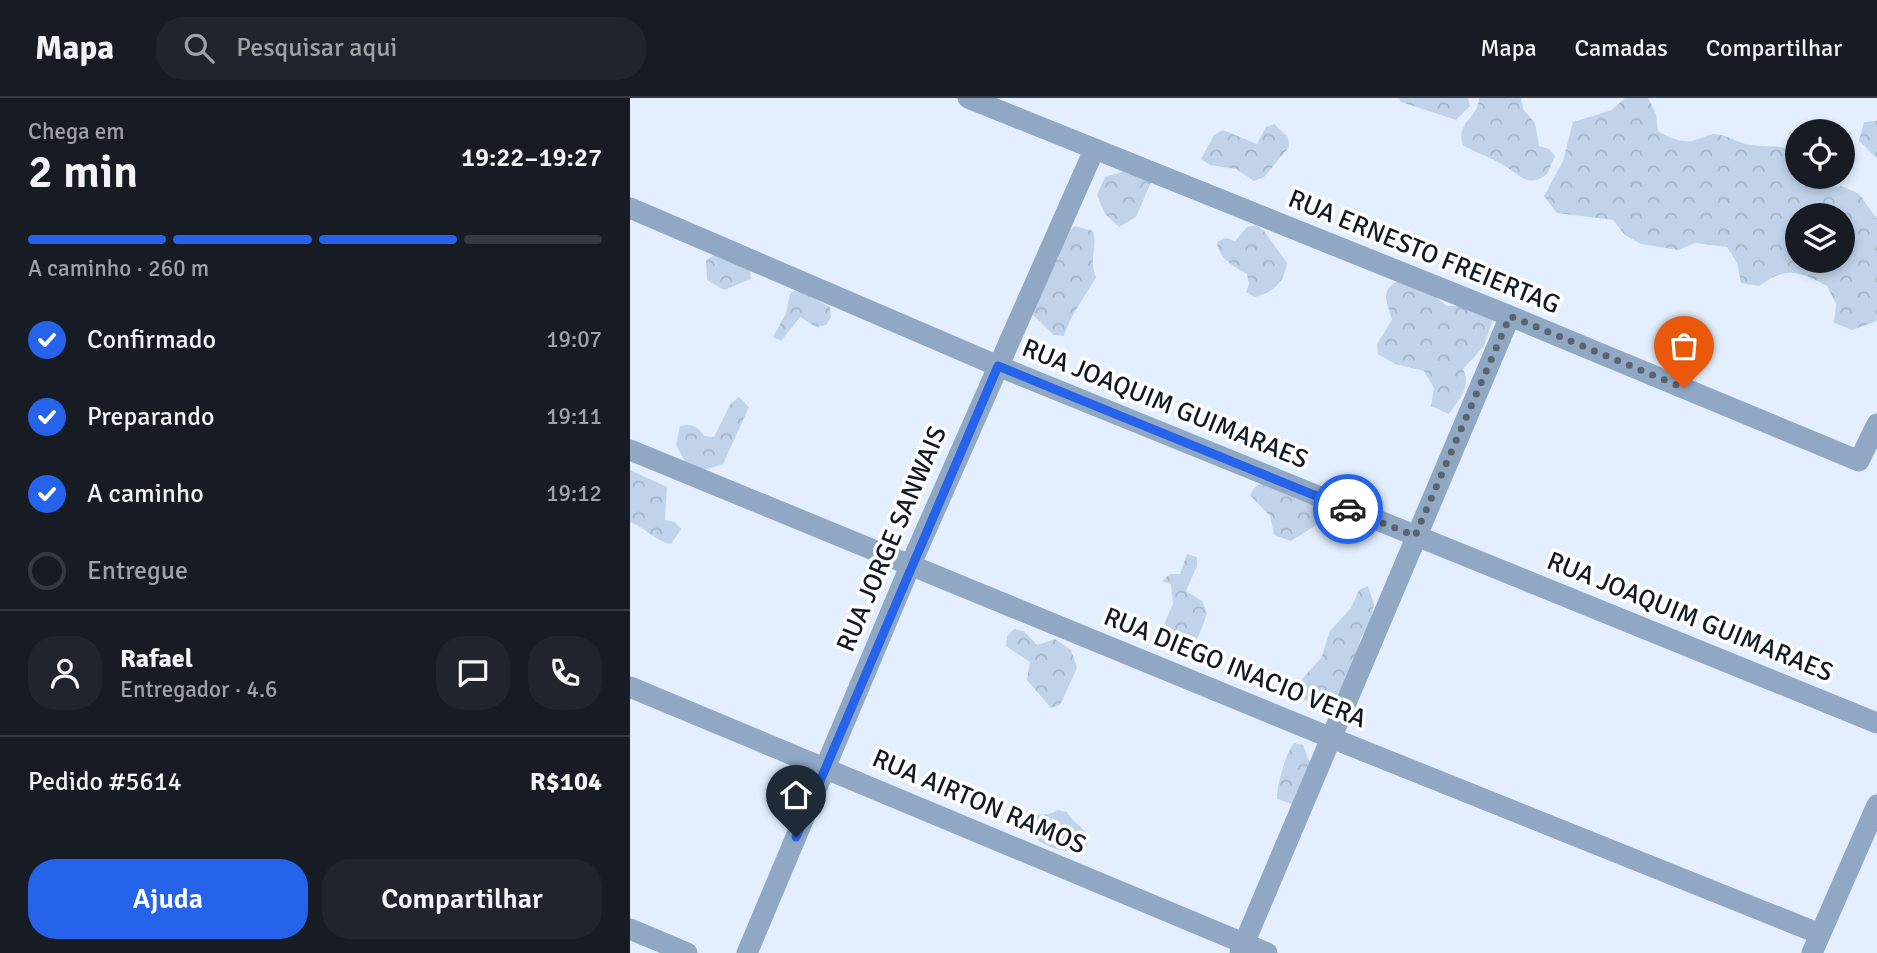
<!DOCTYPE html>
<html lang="pt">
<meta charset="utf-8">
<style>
body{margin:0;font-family:Signika,sans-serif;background:#20242c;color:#f1f3f6;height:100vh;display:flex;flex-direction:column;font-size:26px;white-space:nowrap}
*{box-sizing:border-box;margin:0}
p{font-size:23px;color:#9ea1a6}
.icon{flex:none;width:38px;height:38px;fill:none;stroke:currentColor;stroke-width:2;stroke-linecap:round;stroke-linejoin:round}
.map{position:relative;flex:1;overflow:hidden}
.side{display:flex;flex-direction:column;background:#171b24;width:630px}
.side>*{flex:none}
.buttons{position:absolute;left:1155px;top:21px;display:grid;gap:14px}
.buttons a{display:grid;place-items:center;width:70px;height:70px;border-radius:50%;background:#171b24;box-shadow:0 4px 10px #0003;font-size:35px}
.pin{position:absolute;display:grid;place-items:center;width:60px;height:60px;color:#fff;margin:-72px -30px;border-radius:50% 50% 50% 0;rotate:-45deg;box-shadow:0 0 7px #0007}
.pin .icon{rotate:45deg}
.courier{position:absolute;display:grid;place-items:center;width:70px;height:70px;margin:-35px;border:5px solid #2563eb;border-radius:50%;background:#fff;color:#222;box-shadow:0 2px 9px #0007}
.headline em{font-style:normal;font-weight:600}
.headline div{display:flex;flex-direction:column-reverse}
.headline{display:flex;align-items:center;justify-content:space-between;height:119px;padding:0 28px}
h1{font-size:46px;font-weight:600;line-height:52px}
.bar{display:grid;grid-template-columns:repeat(4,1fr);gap:10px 7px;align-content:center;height:84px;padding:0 28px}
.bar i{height:9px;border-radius:5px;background:#363941}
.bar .on{background:#2563eb}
.bar p{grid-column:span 4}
.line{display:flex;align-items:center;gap:18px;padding:0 28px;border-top:2px solid #363941}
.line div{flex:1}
.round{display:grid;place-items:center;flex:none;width:74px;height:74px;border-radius:28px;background:#20242c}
ol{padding:0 28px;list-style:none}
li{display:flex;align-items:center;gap:21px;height:77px}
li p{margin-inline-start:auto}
li .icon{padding:7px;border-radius:50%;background:#2563eb;color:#fff;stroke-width:4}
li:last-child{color:#9ea1a6}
li i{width:38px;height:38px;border:4px solid #363941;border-radius:50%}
.cta{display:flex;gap:14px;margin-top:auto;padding:14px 28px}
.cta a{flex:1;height:80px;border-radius:28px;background:#2563eb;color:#fff;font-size:28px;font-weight:600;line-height:80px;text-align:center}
.cta a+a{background:#20242c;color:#f1f3f6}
header{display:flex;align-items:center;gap:42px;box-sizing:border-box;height:98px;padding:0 35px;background:#171b24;border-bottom:2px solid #363941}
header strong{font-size:33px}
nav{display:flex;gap:38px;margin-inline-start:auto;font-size:24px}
.search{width:490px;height:63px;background:#20242c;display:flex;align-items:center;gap:18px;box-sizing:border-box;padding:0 24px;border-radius:28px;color:#9ea1a6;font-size:26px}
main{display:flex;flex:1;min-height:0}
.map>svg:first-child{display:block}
</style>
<header>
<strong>Mapa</strong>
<div class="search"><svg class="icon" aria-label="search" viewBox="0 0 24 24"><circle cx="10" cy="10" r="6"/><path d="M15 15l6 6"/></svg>Pesquisar aqui</div>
<nav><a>Mapa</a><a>Camadas</a><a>Compartilhar</a></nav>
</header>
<main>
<section class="side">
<div class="headline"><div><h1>2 min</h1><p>Chega em</p></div><em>19:22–19:27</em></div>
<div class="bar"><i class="on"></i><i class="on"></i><i class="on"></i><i></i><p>A caminho · 260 m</p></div>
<ol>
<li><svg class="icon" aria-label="check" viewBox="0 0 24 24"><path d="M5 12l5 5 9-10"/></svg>Confirmado<p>19:07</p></li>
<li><svg class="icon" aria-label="check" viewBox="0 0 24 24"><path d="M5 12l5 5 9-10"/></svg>Preparando<p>19:11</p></li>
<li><svg class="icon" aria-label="check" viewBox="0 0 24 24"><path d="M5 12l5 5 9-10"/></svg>A caminho<p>19:12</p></li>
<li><i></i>Entregue</li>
</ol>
<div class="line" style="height:126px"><a class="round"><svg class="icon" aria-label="person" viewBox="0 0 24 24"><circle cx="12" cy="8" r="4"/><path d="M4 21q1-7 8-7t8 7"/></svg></a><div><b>Rafael</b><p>Entregador · 4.6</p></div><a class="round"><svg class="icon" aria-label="chat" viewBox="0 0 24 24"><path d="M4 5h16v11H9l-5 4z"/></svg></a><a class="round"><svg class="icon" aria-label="phone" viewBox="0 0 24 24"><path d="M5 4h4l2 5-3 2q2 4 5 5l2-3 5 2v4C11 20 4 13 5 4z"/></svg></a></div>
<div class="line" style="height:91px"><div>Pedido #5614</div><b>R$104</b></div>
<div class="cta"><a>Ajuda</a><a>Compartilhar</a></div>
</section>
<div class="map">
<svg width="1247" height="855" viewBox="0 0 1247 855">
<defs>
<pattern id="forest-crowns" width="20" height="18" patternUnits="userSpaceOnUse" patternTransform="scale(1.75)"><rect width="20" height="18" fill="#c0d3ea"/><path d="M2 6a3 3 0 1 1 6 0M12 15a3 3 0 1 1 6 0" fill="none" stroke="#a4b5c8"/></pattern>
</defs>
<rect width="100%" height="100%" fill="#e3effe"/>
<path fill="url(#forest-crowns)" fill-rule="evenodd" d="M769,0h69l2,8 -14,14 -55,-18z
M849,0h42l2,11 12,14 4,23 10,3 6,7 -8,18c-21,17 -31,-4 -49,-12 -12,-6 -24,-10 -35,-17 -8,-22 15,-26 16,-47z
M995,0h23l8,16 2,17c12,7 26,14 40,8 5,-1 11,-5 16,-5 12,0 24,9 36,11 28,4 47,-7 47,32h7l1,6 18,5 19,-2 17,8 18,25v102l-25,9 -18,-7 2,-19 -9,-18c-28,-15 -41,-20 -68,0l-18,-3 -4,-20 -10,-16 -32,-4 -17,7 -37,-6 -16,-9 -12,-15 -56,-7 -13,-17 19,-35 10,-39 39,-12zM1167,117h46v46h-46z
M1247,23v37l-18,-17 5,-19z
M644,26l14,13 1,10 -25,30 -10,4 -18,-12 -26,-4 -9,-6 13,-24 9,-5 34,14 9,-17z
M495,73l27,9 -16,37 -17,10 -14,-13 -8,-19 8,-18z
M626,127l8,6 23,32c-2,19 -14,29 -32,34l-9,-5 3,-8 -2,-10c-14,-8 -28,-15 -30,-32l9,-4 9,3 12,-14z
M445,128l18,5c5,16 -5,30 3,46 -11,20 -26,38 -32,59l-10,-1 -21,-20 8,-29 16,-26 11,-28z
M85,157l35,14 1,10 -27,11 -17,-10 -1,-20z
M768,183l27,8 22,17h21l25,13 -9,27 -21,23c9,18 -4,30 -14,45l-18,-8 3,-18 -10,-17 -29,-7 -17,-10 -1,-10 15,-24c-4,-17 -14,-29 6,-39z
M167,191l33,18 1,10 -5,8 -10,2 -16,-10 -19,24 -8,-4 13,-24 4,-19z
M109,299l10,10 -26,57 -19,6 -18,-7 -10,-18 4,-19c12,-2 17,-1 24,10l10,1 17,-34z
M0,372l37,17 -2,33 10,2 6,7 -10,15c-18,-4 -25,-16 -41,-22z
M634,384l55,19 7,11 -3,9 -32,20 -17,-6 -4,-19 -20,-21 5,-8z
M557,456l10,3v9l-11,25 16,10 5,12c-7,19 -10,41 -35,37l-8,-17 1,-11 8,-18 -2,-20 -9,-3 8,-7h10z
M738,488l6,18 -4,20 -10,15 -2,18 -19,37 -9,2 -8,-5 -15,10 -9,-4 -4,-9 27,-30 9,-27 21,-23 8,-18z
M384,531l10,2 13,14 18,-6 16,11 6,18 -17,37 -9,3 -24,-28 3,-18 -24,-16 1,-10z
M664,645l9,2 7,18 -15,42 -18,-6c0,-14 8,-44 17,-56z
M428,712l9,2c6,12 18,14 22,28l-4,9c-24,8 -49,-7 -65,-24l3,-8c13,-5 22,1 35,-7z"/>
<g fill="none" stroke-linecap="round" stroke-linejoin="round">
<path stroke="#90a8c4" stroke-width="21" d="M338,0l542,218 349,145 18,-37
M0,110l368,158 879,357
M0,352l699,287 491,197
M0,589l637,266
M0,831l57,24
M117,855l164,-389 183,-414
M610,855l270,-637"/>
<path stroke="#90a8c4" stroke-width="21" d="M1182,855l65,-148"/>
</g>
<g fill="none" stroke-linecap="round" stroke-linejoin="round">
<path stroke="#5a646e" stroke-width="7" stroke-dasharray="0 12.6" d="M718,411l67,27 95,-220 174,72"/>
<path stroke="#2563eb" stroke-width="9" d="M166,739l202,-471 350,143"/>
</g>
<g text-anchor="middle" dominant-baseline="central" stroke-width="7" stroke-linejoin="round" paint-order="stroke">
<g font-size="26" fill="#111921" stroke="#fff">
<text transform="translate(794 154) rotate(22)">RUA ERNESTO FREIERTAG</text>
<text transform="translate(535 306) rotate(22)">RUA JOAQUIM GUIMARAES</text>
<text transform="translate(262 441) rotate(-67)">RUA JORGE SANWAIS</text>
<text transform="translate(1060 519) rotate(22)">RUA JOAQUIM GUIMARAES</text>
<text transform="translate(605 570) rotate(22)">RUA DIEGO INACIO VERA</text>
<text transform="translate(349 704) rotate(23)">RUA AIRTON RAMOS</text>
</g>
</g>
</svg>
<div class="buttons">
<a><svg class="icon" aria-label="locate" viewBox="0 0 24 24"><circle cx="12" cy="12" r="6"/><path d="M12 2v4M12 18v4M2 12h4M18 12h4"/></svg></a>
<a><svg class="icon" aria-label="layers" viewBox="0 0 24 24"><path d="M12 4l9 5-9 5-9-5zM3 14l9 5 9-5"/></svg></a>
</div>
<div class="pin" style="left:1054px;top:290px;background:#ea580c"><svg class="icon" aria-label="bag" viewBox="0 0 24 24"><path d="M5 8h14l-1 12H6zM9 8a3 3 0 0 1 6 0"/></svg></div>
<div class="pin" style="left:166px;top:739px;background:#1f2937"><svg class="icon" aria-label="home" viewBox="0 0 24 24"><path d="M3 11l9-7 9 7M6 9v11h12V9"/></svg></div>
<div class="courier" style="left:718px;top:411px"><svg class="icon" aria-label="car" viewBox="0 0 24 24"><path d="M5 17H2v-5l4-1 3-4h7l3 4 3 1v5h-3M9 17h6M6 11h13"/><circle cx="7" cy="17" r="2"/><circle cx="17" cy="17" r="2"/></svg></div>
</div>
</main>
